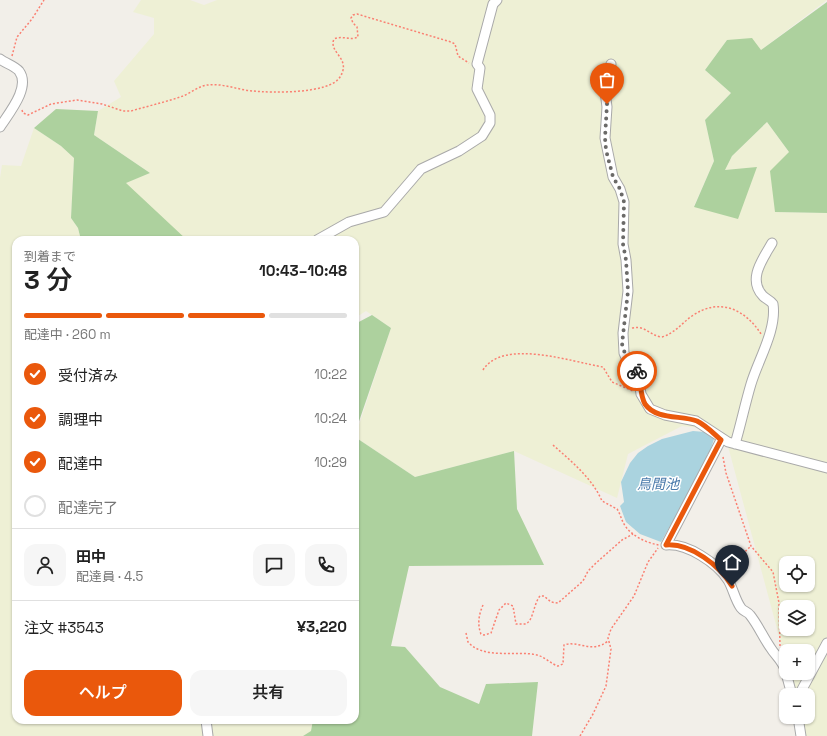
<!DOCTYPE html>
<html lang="ja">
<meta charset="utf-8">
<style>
body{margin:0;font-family:"Space Grotesk","Noto Sans JP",sans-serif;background:#f6f6f6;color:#222;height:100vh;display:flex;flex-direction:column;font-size:15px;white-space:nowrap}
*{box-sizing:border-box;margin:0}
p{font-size:13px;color:#767676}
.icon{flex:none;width:22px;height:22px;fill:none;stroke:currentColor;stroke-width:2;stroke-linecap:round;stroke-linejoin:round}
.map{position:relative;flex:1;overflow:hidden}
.panel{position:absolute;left:12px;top:236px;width:347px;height:488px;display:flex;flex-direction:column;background:#fff;border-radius:12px;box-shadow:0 1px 3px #0004}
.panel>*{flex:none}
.fabs{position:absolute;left:779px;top:556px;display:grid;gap:8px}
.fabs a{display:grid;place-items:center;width:36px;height:36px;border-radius:8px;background:#fff;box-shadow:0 1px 3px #0004;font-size:20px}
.pin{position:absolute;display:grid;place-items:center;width:34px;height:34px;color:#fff;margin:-41px -17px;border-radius:50% 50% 50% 0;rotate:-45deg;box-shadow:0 0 4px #0007}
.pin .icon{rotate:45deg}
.courier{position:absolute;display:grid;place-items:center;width:40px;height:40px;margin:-20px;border:3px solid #ea580c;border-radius:50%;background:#fff;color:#222;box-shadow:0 1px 5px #0007}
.summary em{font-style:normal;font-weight:600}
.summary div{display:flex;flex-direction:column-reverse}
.summary{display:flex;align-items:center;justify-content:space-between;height:68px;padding:0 12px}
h1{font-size:26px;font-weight:600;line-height:30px}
.bar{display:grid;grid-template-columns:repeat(4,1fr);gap:6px 4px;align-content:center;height:48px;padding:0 12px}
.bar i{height:5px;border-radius:3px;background:#e0e0e0}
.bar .active{background:#ea580c}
.bar p{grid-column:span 4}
.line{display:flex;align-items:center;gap:10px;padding:0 12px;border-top:1px solid #e0e0e0}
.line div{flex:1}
.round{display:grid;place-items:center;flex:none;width:42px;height:42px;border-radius:12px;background:#f6f6f6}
ol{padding:0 12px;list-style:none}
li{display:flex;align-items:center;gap:12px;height:44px}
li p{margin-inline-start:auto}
li .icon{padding:4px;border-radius:50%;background:#ea580c;color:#fff;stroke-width:4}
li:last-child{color:#767676}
li i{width:22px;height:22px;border:2px solid #e0e0e0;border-radius:50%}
.action{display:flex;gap:8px;margin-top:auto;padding:8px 12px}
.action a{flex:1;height:46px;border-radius:12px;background:#ea580c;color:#fff;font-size:16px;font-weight:600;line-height:46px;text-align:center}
.action a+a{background:#f6f6f6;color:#222}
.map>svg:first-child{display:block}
</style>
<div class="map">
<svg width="827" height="736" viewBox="0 0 827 736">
<rect width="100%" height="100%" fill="#f2efe9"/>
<path fill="#eef0d5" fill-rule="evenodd" d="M141,0h49l14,5 13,-5h610l-66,50 -34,-10 -22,30 26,23 -26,27 9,41 -20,45 63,-38 -32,2 7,-14 35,-34 22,30 -14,60 52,1v523h-21l-5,-19h7v-22h-13l-6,-22h19v-22h-22v11l-57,-212 -7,-20 -40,-4 -54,28 -11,44 -103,-47 -99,26 -60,-40 36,-109 -25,-17 -11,7v-78h-172l-58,-57 25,-10 -56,-38 4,-24 23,-14 -7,-16 40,-47v-16l-21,-6zM786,563h22v22h-22zM786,607h22v22h-22z
M34,128l27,18 13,12 -3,60 7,10 3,12h-65v480h297l-2,12 -8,4h-303v-558l2,-13 19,1z"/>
<path fill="#add19e" d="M827,2v211l-52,-1 -5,-41 19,-19 -22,-30 -35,34 -7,14 32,-3 -19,52 -44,-12 20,-46 -9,-41 26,-27 -26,-23 22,-30 25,-2 9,12z
M56,109l42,2 -4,24 56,38 -24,10 61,57h-106l-3,-12 -7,-10 3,-60 -13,-12 -27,-18z
M372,315l19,13 -36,105v-109z
M355,437l60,40 99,-26 3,58 27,56 -135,1 -18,80 14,1 35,40 39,17 7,-20 52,-2 -6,54h-229l8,-5 2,-11h42z"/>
<path fill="#aad3df" d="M693,431l12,1 9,7 -5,16 -2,-1v7l-46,81 -21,-8 -14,-12 -6,-16 4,-4 -3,-20 9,-19 8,-10 10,-7 14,-7z"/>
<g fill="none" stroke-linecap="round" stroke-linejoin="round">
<g stroke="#a9a9a9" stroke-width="11">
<path id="minor" d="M0,59c5,4 15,7 19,12 12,16 -10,42 -19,56
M611,64l-4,10 -2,17 2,16 -2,31 8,39 7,12 4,13 -1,42 3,16 2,31 -5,42 1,20 4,9 10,11 3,21 9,15 15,6 31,6 32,21 99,26
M317,240l32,-18 35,-10 37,-43 38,-18 23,-15 8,-13v-8l-13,-26 3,-21 -3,-4 16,-60 4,-4
M721,440l-55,105c21,-2 51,18 62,35 5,8 7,20 13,28 2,3 7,4 9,7 8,10 13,22 20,32 6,10 12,12 16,25
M735,444c6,-20 10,-40 16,-60 7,-24 26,-54 22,-80 -3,-4 -7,-5 -10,-8 -16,-17 0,-37 9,-53
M786,673l6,22
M799,695l28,-52
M798,717l3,19
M206,720l2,16"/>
</g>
<path stroke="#fa8072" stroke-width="1.5" stroke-dasharray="2 2" stroke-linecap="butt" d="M12,56l5,-19 15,-18 12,-19
M22,110l1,3 5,2 23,-11 26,-4 25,4 21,7h8c17,-5 35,-9 52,-15 8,-3 17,-11 25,-11 15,-2 30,5 45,6 18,2 77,3 87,-14 12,-19 -12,-24 -6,-38 8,-4 16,2 24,-2l-1,-10 -4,-4 -2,-5 2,-3 4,-1 94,28 4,2 3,12 11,7
M632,328c14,-3 18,8 30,9 13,-4 20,-14 30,-21 27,-19 53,-7 69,18
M483,370c20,-32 89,-8 120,-3l9,15 21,9
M553,445c19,17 39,33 49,56l15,8c3,4 4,10 7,15 6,11 22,19 35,21
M723,457l3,16 25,73 22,26 6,31 1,43
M728,568l23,-22
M483,605c-4,9 -6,19 -2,29l3,1 7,-2 8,-23 7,-7 7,3 3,18h10c8,-5 7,-19 14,-28h4l7,6 7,1 25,-22 5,-10 8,-8 26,-23 11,-6
M466,633l2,9c16,18 48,8 69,13 8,2 14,9 21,11l5,-2 1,-19c14,-5 28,9 44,-4
M580,736l13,-22 13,-28 5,-37 -3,-11 3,-9 23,-33 14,-34 10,-14"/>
<use href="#minor" stroke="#fff" stroke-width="9"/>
</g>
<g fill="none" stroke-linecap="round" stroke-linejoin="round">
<path stroke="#6b6a68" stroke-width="4" stroke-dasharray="0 7.2" d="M607,104l-2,34 1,12 7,27 7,12 4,13 -1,42 3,16 2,31 -6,53 4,13 11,14"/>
<path stroke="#ea580c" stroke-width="5" d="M637,371c5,10 2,22 8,33 11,16 36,11 52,17 10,5 16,12 24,19l-55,105c25,-2 54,21 66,41"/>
</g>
<g text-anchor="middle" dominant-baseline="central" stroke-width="3" stroke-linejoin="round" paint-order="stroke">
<g font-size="14" font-style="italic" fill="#4a7aab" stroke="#fff">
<text x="658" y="484">鳥間池</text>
</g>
</g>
</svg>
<div class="fabs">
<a><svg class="icon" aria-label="locate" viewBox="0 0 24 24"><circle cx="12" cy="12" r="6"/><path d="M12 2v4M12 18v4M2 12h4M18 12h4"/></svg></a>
<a><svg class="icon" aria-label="layers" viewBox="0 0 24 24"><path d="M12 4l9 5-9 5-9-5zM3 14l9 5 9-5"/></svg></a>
<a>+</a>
<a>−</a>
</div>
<div class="pin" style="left:607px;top:104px;background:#ea580c"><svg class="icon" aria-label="bag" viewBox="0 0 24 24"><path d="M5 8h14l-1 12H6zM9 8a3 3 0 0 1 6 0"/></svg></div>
<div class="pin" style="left:732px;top:586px;background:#1f2937"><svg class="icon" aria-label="home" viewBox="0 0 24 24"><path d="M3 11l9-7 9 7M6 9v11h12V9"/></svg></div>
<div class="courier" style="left:637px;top:371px"><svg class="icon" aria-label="bike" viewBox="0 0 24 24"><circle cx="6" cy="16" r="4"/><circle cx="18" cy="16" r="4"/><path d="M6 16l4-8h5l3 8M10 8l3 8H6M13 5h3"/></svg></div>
<section class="panel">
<div class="summary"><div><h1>3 分</h1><p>到着まで</p></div><em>10:43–10:48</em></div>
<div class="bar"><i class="active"></i><i class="active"></i><i class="active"></i><i></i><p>配達中 · 260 m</p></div>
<ol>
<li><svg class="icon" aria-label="check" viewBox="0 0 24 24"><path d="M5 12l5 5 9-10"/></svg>受付済み<p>10:22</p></li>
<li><svg class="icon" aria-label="check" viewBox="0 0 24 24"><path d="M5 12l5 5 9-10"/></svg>調理中<p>10:24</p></li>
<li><svg class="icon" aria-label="check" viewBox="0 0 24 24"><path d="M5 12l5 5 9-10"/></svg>配達中<p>10:29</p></li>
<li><i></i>配達完了</li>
</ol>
<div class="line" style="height:72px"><a class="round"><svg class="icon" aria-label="person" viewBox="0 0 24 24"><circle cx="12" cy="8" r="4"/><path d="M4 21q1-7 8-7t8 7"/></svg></a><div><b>田中</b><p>配達員 · 4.5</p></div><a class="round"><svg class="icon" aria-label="chat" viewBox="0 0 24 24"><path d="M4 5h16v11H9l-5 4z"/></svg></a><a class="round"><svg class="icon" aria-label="phone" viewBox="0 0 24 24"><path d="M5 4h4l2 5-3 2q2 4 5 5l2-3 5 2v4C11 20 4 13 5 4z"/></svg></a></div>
<div class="line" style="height:52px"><div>注文 #3543</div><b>¥3,220</b></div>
<div class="action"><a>ヘルプ</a><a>共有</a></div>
</section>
</div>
